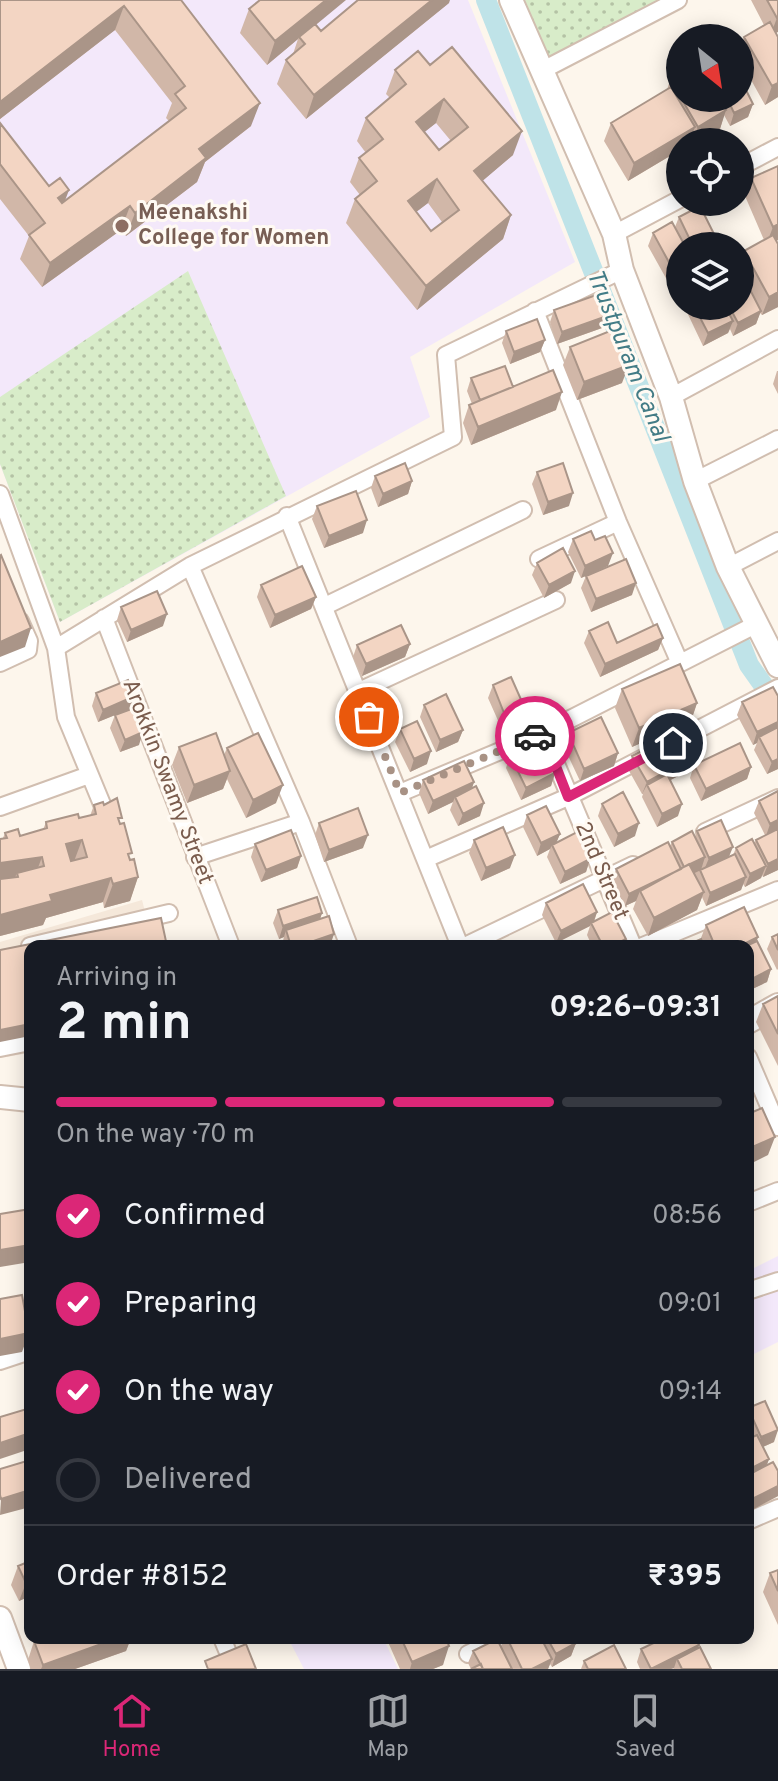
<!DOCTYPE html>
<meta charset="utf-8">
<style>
body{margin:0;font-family:Overpass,sans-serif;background:#20242c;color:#f1f3f6;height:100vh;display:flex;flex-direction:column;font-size:30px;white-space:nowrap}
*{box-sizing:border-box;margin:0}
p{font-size:26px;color:#9ea1a6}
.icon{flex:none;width:44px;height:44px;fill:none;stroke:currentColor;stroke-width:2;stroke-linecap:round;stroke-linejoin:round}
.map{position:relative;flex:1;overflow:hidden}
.side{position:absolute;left:24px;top:940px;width:730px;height:704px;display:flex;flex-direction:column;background:#171b24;border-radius:16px;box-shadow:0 4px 20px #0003}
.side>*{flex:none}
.needle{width:52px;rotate:150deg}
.controls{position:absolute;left:666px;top:24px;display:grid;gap:16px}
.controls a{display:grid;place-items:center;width:88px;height:88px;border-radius:50%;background:#171b24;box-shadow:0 4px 20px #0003;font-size:40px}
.pin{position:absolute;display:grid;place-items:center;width:68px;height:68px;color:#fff;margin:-34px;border:4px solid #fff;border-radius:50%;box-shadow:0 2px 8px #0007}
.courier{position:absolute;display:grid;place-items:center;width:80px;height:80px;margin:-40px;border:6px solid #db2777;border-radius:50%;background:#fff;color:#222;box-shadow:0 2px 10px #0007}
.headline em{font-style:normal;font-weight:700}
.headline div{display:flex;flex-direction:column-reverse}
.headline{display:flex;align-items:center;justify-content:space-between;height:136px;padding:0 32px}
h1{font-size:52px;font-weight:700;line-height:60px}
.bar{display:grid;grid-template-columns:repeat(4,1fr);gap:12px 8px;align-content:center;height:96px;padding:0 32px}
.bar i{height:10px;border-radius:6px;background:#363941}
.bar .current{background:#db2777}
.bar p{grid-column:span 4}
.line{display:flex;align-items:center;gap:20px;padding:0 32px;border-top:2px solid #363941}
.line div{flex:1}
ol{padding:0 32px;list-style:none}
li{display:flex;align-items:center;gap:24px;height:88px}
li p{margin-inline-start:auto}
li .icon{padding:8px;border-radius:50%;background:#db2777;color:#fff;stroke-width:4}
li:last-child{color:#9ea1a6}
li i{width:44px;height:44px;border:4px solid #363941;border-radius:50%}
.tabs{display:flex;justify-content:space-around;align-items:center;height:112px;border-top:2px solid #363941;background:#171b24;font-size:22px;color:#9ea1a6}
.tabs a{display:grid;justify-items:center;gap:4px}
.tabs .current{color:#db2777}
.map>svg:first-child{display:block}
</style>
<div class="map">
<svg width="778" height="1669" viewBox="0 0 778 1669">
<defs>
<pattern id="grass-dots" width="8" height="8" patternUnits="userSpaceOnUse" patternTransform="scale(2)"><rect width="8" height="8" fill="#d8ecc9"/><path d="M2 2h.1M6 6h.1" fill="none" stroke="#b4c2a5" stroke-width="1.8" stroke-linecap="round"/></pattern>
</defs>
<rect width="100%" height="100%" fill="#fdf6ec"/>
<path fill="#f5e8da" d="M142,900l12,46h-124v107l-30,5v-116z"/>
<path fill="#f3e8fa" d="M0,0h468l107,262 -165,95 20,60 -370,205 -60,-158z
M778,1256v86l-30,15v-86z
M288,1638h95l15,31h-94z"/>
<path fill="url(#grass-dots)" d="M525,0h136l-112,59z
M188,271l98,225 -226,126 -60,-158v-67z"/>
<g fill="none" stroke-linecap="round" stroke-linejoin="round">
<path stroke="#bfe3e8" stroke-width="20" d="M486,0l263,665 29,41"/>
<g stroke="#d1beb0" stroke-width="20">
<path id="minor" d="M541,71l137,-71
M740,167l38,-20
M614,234l66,-35
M535,311l83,211 61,139
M671,397l107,-58
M695,481l83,-42
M0,494l56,154 10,69 38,92
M287,516l173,430
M539,559l79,-37
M190,566l111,256 48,124
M728,567l50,-26
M325,606l198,-96
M104,618l127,328
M56,648l134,-82 263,-129 -7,-82 176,-85
M0,663l28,-13 1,-9 -9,-20
M359,691l197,-91
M543,733l90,213
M400,793l143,-60 212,-108
M0,807l89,-32
M705,832l73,-34
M195,857l106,-35
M428,858l140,-61 210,-109
M30,946l139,-33
M465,946l168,-81
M643,946l135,-56
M0,1048l30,-6
M748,1057l30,70
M748,1203l30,-12
M748,1291l30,-10
M0,1361l30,-10
M748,1521l30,-13
M222,1638l5,12
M468,1654l33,-16"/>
</g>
<g stroke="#d1beb0" stroke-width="26">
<path id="tertiary" d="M511,0l103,234 8,36 49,127 24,84 33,86 50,99
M748,1022l30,-17
M0,1097l30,3
M0,1618l19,51"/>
</g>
<use href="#minor" stroke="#fff" stroke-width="16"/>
<use href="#tertiary" stroke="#fff" stroke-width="22"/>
</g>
<path fill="#d1b7a8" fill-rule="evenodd" d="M0,0h181l70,126 -46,36 -8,20 -71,54 -5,-6 -79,57 -22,-28 9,-23 -29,-37v-76l49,63 16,15 104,-80 -3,-3 6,-15 -57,-73 -115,89z
M751,0h27l-2,33 2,4v60l-13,8 -25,-45v-12l4,-11 20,-12z
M449,3l-143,116 -29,-35 9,-24 7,-6 5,-15 -31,26 -27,-32 9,-24 67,16 5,6z
M430,65l83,90 -31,26 29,34 -8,24 -86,71 -71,-87 9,-24 5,-4 -10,-13 9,-24 7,-5 -9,-12 9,-23 24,-20 -4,-4 9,-24zM436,123l15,18 -12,9 -15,-18zM428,203l14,19 -11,9 -15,-19z
M680,74v24h60l13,6 -5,13 -18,9 -6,-11 -4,14 -23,13h-17v8l-52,31 -24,-40 7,-18 56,-33 3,-10z
M778,166v74l-2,1 2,3v63l-16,8 -2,-2 -4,11 -23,12 -3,-7 -2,4 -25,13 -19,-40h56v-45l4,-10 20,-11 -19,-44 6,-18z
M679,217l41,29h-40v39l-8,4 -24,-43 5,-13 22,-6z
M554,310l48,18 -45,16 -7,-22z
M506,331l39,9 -5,12 -30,12 -8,-21z
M570,347l52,36 -45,17 -14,-35z
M777,371h1v23l-5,-10z
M471,378l42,9 43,23 -85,35 -8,-22 6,-18 3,-1 -5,-13z
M537,472l32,34 -26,9 -11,-31z
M375,476l37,5 -4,13 -30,13 -7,-19z
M317,506l46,27 -39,15 -12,-29z
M573,539l59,56 -41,17 -10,-24 5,-12 -5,2 -13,-26z
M537,563l34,20 -27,15 -12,-23z
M261,585l55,12 -5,12 -41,19 -13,-31z
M121,607l42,19 -36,16 -10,-22z
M589,631l28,12 46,-5 -5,12 -58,27 -16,-34z
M410,644l-5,13 -43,19 -9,-19 4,-12z
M493,685l25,32 -18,8 -12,-27z
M622,689l75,14 -6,18 -59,26 -17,-39z
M96,693l34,16 9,36 -19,7 -10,-24 5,-13 -17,7 -6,-16z
M742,702l36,67 -11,5 -13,-24 3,-7 -4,2 -16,-30z
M424,705l39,25 -5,12 -22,10 -16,-35z
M400,729l27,35 -17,8 -15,-30z
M568,733l50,20 -4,13 -34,15 -17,-36z
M656,745l33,15 -5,13 -14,7 8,36 -21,11 -15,-30 1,-3h-1l-14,-25 4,-13 23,-8z
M179,747l45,8 3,-7 49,55 -30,15 -19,-39 -4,10 -36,14 -15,-38z
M510,755l45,18 -4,13 -30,14 -15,-32z
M694,765l57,2 -4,12 -46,22 -11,-23z
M423,780l51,2 -2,6 8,28 -22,10 -8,-16 3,-8 -25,12 -9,-21z
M778,791v79l-15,7 -1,-2 -1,3 -16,9 -2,-3 -2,6 -35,16 -4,-9 -5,13 -49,26 -15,-27 3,-8 -11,5 -13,-24 4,-13 54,-23 2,-4 23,-5 2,-6 32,25 4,-1 3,-7 18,-4 2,-4 9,-5 -11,-22 5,-12z
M602,804l33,32 -21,11 -16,-31z
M94,805h10l16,19 9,35 9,18 -8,24 -26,7 -1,-6 -57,16 -3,7 -43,11v-97l3,-1 2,-5 15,3 23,-6 3,-8 33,-4 11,-2z
M527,815l33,19 -4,9 34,16 -4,13 -26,12 -13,-27 3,-8 -13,7 -14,-29z
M319,823l44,25 -39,14 -9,-27z
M474,840l36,28 -29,13 -12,-28z
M255,844l46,12 -4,12 -36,14 -10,-25z
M546,903l51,9 -3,10 29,24h-31l-5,-11 3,-9 -34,17 -14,-28z
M278,910l44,3 -2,6 10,27h-53l5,-2 2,-7 -5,2 -6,-16z
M706,925l51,16 14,28 -4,13 -19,9v-45h-43l-4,-8z
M778,934v35l-1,1 -10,-21 5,-12z
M778,996v70l-22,-44 7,-18z
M748,1408l26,34 -11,5 4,18 11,6v25l-30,16 3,-74 -3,-7z
M30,1561v35l-11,5 -8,-16 7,-19z
M778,1570v55l-15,-33 7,-19z
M35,1638h96l-5,13 -51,18h-44l-3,-9 6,-19 2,-1z
M390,1638h56l-3,27 -10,4h-33l-12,-27z
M504,1638h69l3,5 -5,13 -19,11 -2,-3 -2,5h-77l-3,-6 5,-12 28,-5z
M641,1649h57l13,20h-38l1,-1 -3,1h-31l-3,-7z
M584,1661l42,8h-45z"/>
<path fill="#aa9588" d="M326,0h20l-46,38 -1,-1 -1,2 -31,26 8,-24z
M432,0h18l-1,3 -143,116 8,-24z
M124,6l-9,24 -115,89v-17z
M778,17v15l-8,4 7,-18z
M778,83v14l-13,8 7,-19z
M444,99l-8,24 -29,23 9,-24z
M260,103l-9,23 -46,36 -8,20 -71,54 9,-23 64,-64z
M753,104l-5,13 -18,9 4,-13z
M726,110l-6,19 -23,13h-5l6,-15z
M695,127l-6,15h-9v8l-52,31 6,-18z
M522,131l-9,24 -47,40 8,-24z
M437,179l-9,24 -29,22 9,-24z
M69,190l-9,24 -2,-16z
M130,206l-9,24 -79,57 8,-24z
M511,215l-8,24 -86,71 9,-24z
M778,224v16l-12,5 7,-18z
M680,275v10l-8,4 5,-12z
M778,292v15l-16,8 7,-18z
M761,311l-5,13 -23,12 5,-13z
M607,316l-5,12 -45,16 5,-12z
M733,321l-5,12 -25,13 5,-13z
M545,340l-5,12 -30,12 4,-12z
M629,365l-7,18 -45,17 7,-18z
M562,392l-6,18 -85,35 7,-18z
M412,481l-4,13 -30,13 5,-13z
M573,493l-4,13 -26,9 5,-13z
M367,520l-4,13 -39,15 5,-12z
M613,553l-5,13 -27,12 4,-12z
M575,571l-4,12 -27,15 5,-13z
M636,583l-4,12 -41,17 5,-13z
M316,597l-5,12 -41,19 5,-13z
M167,614l-4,12 -36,16 4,-12z
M31,628l-6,19 -25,10v-15z
M663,638l-5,12 -58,27 5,-13z
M410,644l-5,13 -43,19 4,-12z
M135,696l-5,13 -32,13 5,-12z
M697,703l-6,18 -59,26 7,-19z
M523,704l-5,13 -18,8 4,-12z
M778,722v10l-19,5 -2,6 -4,2 4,-13z
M463,730l-5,12 -22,10 4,-12z
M143,732l-4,13 -19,7 5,-12z
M431,751l-4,13 -17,8 4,-13z
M618,753l-4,13 -34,15 4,-12z
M778,759v10l-11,5 5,-12z
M689,760l-5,13 -19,10 5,-12z
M751,767l-4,12 -46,22 5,-12z
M230,771l-7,18 -36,14 7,-18z
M667,771l-5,12 -15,2 -5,9 5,-12z
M555,773l-4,13 -30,14 5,-12z
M474,782l-4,12 -15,3 -2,5 -25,12 5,-13z
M283,785l-7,18 -30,15 7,-18z
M484,803l-4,13 -22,10 5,-12z
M682,804l-4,12 -21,11 5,-13z
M778,820v10l-12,6 4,-12z
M639,823l-4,13 -21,11 4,-13z
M560,834l-5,12 -3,-1 -2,4 -13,7 4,-13z
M368,835l-5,13 -39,14 5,-12z
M82,840l-9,24 -16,4 9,-24z
M733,847l-5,12 -24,11 5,-12z
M515,855l-5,13 -29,13 5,-13z
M301,856l-4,12 -36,14 5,-12z
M42,857l-9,24 -15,-4 -1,-4 -5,11 -12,2v-23z
M705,857l-4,13 -21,10 4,-12z
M590,859l-4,13 -26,12 5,-12z
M778,859v11l-15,7 5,-13z
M766,866l-5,12 -16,9 5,-13z
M681,869l-41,22 -4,10 -11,5 4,-12z
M138,877l-8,24 -26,7 9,-24z
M746,877l-5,13 -35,16 4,-13z
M111,878l-8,24 -57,16 -3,7 -43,11v-21l50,-20z
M704,892l-7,18 -49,26 6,-18z
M597,912l-4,12 -2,-1 -1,3 -34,17 5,-12z
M322,913l-4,12 -32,5 -2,7 -5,2 4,-13z
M334,934l-4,12h-31z
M758,937l-4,13 -6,-4h-8z
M626,939l-3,7h-11z
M771,969l-4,13 -19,9v-10z
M30,1024v12l-30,6v-12z
M775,1137l-7,18 -20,10v-16z
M30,1245v17l-30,5v-17z
M29,1333l-7,19 -22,4v-17z
M778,1430l-4,12 -18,8 5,-13z
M30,1433v16l-30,10v-16z
M769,1459l-4,12 -17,9v-10z
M778,1486v10l-30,16v-11z
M30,1490v17l-30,8 1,-16z
M30,1581v15l-11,5 7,-18z
M118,1638h13l-5,13 -51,18h-34l2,-4z
M576,1643l-5,13 -19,11 4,-13z
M699,1645l-4,12 -18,2 -3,9 -3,1h-20z
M449,1646l-6,19 -10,4h-23l2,-7z
M552,1659l-4,10h-16z"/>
<path fill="#f3d5c3" stroke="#aa9588" stroke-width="2" fill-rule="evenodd" d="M0,0h181l79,103 -61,46 7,9 -71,55 -5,-7 -80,57 -21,-28 16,-12 -45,-59v-41l49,63 11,-8 9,12 -11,8 4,5 124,-95 -11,-14 10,-8 -61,-80 -124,96z
M260,0h66l-51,41 -26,-32z
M358,0h74l-118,95 -28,-35 19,-16 -6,-7 16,-13 6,7z
M767,0h11v17l-1,1z
M770,22l8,15v46l-6,3 -28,-49z
M452,47l70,84 -48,40 37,44 -85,71 -71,-87 22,-18 -18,-23 24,-19 -17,-21 40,-34 -11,-14 23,-19 12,14zM444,99l24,28 -29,23 -23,-28zM437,179l22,31 -28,21 -23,-30z
M680,74v22l-10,-16z
M740,78l13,26 -19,9 -7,-15h13z
M671,87l24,40 -61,36 -23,-40z
M681,98h38l7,12 -28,17z
M778,166v58l-5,3 -22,-49z
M700,206l20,40h-27l-14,-29z
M672,222l13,24h-5v29l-3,2 -24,-44z
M773,235l5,9v48l-9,5 -25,-46z
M740,270l21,41 -23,12 -9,-17h11z
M599,294l8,22 -45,16 -8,-22z
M694,306h31l8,15 -25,12z
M537,319l8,21 -31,12 -8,-21z
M615,329l14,36 -45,17 -14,-35z
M505,366l8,21 -33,13 -9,-22z
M553,370l9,22 -84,35 -9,-22z
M405,463l7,18 -29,13 -8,-18z
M563,463l10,30 -25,9 -11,-30z
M356,491l11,29 -38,16 -12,-30z
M591,531l4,9 10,-4 8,17 -28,13 -12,-27z
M563,548l12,23 -26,14 -12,-22z
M1,555l30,73 -31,14v-86z
M626,559l10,24 -40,16 -10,-23z
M302,566l14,31 -41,18 -14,-30z
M157,591l10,23 -36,16 -10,-23z
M608,622l9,21 40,-19 6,14 -58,26 -16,-33z
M401,625l9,19 -44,20 -9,-19z
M680,664l17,39 -58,25 -17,-39z
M511,677l12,27 -19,9 -11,-28z
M128,680l7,16 -32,14 -7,-17z
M773,687l5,9v26l-21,10 -15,-30z
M446,694l17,36 -23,10 -16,-35z
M134,708l9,24 -18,8 -10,-25z
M601,717l17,36 -34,16 -16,-36z
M417,721l14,30 -17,8 -14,-30z
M778,727v32l-6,3 -13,-25z
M216,733l14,38 -36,14 -15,-38z
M258,733l25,52 -30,15 -26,-52z
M675,734l14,26 -19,11 -14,-26z
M539,741l16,32 -29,15 -16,-33z
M740,743l11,24 -45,22 -12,-24z
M653,745l14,26 -20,11 -15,-26z
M464,761l10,21 -41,19 -10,-21z
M667,774l15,30 -20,10 -15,-29z
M476,786l8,17 -21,11 -8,-17z
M778,791v29l-8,4 -11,-23z
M623,792l16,31 -21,11 -16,-30z
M117,798l5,20h-4l2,6 4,-1 8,30 -4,1 2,6 4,-1 4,18 -25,7 -2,-6 -61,17 2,6 -52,14v-36l18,-2 -1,-4 27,-7 -2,-9 -42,6v-24l7,-1 -2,-5 13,-4 2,7 27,-8 -1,-6 32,-8 1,4 17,-4 -2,-9 9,-3 1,3zM82,840l5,17 -16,4 -5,-17z
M546,806l14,28 -19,9 -14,-28z
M358,808l10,27 -39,15 -10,-27z
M721,820l12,27 -24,11 -12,-27z
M503,827l12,28 -29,13 -12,-28z
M778,829v30l-10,5 -12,-24z
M291,830l10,26 -35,14 -11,-26z
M692,831l13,26 -21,10 -12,-25z
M577,832l13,27 -25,13 -13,-27z
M752,839l14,27 -16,8 -14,-26z
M668,842l13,27 -52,25 -13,-25z
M735,854l11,23 -36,16 -10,-23z
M689,864l15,28 -50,26 -14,-27z
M583,884l14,28 -36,19 -15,-28z
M317,897l5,16 -39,13 -5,-16z
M744,907l14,30 -18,9h-25l-9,-21z
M612,912l14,27 -14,7h-9l-12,-23z
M329,916l5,18 -35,12h-8l-5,-16z
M161,918l6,28h-137v78l-30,6v-80z
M778,934v16l-6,-13z
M701,939l3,7h-19z
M757,941l14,28 -23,12v-35h-2z
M778,996v38l-15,-30z
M762,1108l13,29 -27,12v-35z
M30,1209v36l-30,5v-36z
M22,1295l7,38 -29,6v-40z
M765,1401l13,29 -17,7 -13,-29z
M30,1408v25l-30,10v-26z
M757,1435l12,24 -21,11v-31z
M30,1460v30l-29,9 -1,-4v-26z
M773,1462l5,9v15l-30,15v-26z
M30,1561v20l-4,2 -8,-17z
M778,1570v21l-8,-18z
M44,1638h74l-75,27 -9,-24z
M401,1638h45l3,8 -37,16z
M507,1638h34l11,21 -20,10h-10z
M547,1638h26l3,5 -20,11z
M664,1638h32l3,7 -48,24 -10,-20z
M497,1639l15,30h-29l-10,-18z
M246,1644l10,25h-48l-3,-8z
M614,1645l12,24h-38l-4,-8z
M700,1647l11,22h-29l-5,-10z
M481,1664l2,5h-12z"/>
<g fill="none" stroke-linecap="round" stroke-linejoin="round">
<path stroke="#a89285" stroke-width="8" stroke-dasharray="0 14.4" d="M369,717l31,76 135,-57"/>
<path stroke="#db2777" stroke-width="10" d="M535,736l8,-3 25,64 105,-54"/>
</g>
<circle fill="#8d6e63" stroke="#fffaf3" stroke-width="3" cx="122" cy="226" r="8"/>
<g text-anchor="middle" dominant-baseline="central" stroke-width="6" stroke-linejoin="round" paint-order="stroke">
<g font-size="22" font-weight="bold" fill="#785e54" stroke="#fffaf3" text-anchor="start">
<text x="138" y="213">Meenakshi<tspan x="138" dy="25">College for Women</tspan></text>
</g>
<g font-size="22" fill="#7a5c4d" stroke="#fffaf3">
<text transform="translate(167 782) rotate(69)">Arokkin Swamy Street</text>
<text transform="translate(601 871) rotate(67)">2nd Street</text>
</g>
<g font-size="24" font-style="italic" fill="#437c86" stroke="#fffaf3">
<text transform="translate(627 356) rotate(68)">Trustpuram Canal</text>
</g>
</g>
</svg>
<div class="controls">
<a><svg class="needle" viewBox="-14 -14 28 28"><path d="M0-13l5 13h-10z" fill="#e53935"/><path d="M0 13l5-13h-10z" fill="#9ea1a6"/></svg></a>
<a><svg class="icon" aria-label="locate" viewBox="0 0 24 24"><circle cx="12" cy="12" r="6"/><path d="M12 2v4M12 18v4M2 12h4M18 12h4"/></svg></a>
<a><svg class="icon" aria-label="layers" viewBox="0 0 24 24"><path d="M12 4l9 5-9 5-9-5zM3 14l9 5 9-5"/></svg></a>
</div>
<div class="pin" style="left:369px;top:717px;background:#ea580c"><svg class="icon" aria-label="bag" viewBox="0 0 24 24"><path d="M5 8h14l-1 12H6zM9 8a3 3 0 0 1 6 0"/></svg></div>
<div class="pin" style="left:673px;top:743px;background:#1f2937"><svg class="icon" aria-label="home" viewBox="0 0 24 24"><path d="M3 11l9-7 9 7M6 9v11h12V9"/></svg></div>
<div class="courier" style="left:535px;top:736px"><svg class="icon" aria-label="car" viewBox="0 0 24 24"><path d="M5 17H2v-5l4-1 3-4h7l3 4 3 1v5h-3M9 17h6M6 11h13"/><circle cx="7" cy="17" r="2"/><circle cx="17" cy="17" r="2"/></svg></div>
<section class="side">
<div class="headline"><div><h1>2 min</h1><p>Arriving in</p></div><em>09:26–09:31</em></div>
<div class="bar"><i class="current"></i><i class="current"></i><i class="current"></i><i></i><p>On the way · 70 m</p></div>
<ol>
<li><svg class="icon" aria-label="check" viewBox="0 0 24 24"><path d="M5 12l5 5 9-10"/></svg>Confirmed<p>08:56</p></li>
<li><svg class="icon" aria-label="check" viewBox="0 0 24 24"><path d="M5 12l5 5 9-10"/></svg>Preparing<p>09:01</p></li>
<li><svg class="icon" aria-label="check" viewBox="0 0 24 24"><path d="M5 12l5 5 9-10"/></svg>On the way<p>09:14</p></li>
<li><i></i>Delivered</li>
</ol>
<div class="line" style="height:104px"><div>Order #8152</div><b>₹395</b></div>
</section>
</div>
<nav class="tabs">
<a class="current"><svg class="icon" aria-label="home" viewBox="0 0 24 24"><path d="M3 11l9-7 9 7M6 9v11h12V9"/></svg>Home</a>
<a><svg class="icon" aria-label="map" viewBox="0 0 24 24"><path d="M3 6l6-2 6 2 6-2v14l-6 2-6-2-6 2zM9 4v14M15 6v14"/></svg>Map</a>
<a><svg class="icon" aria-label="saved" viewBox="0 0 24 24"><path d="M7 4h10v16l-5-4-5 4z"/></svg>Saved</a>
</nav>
